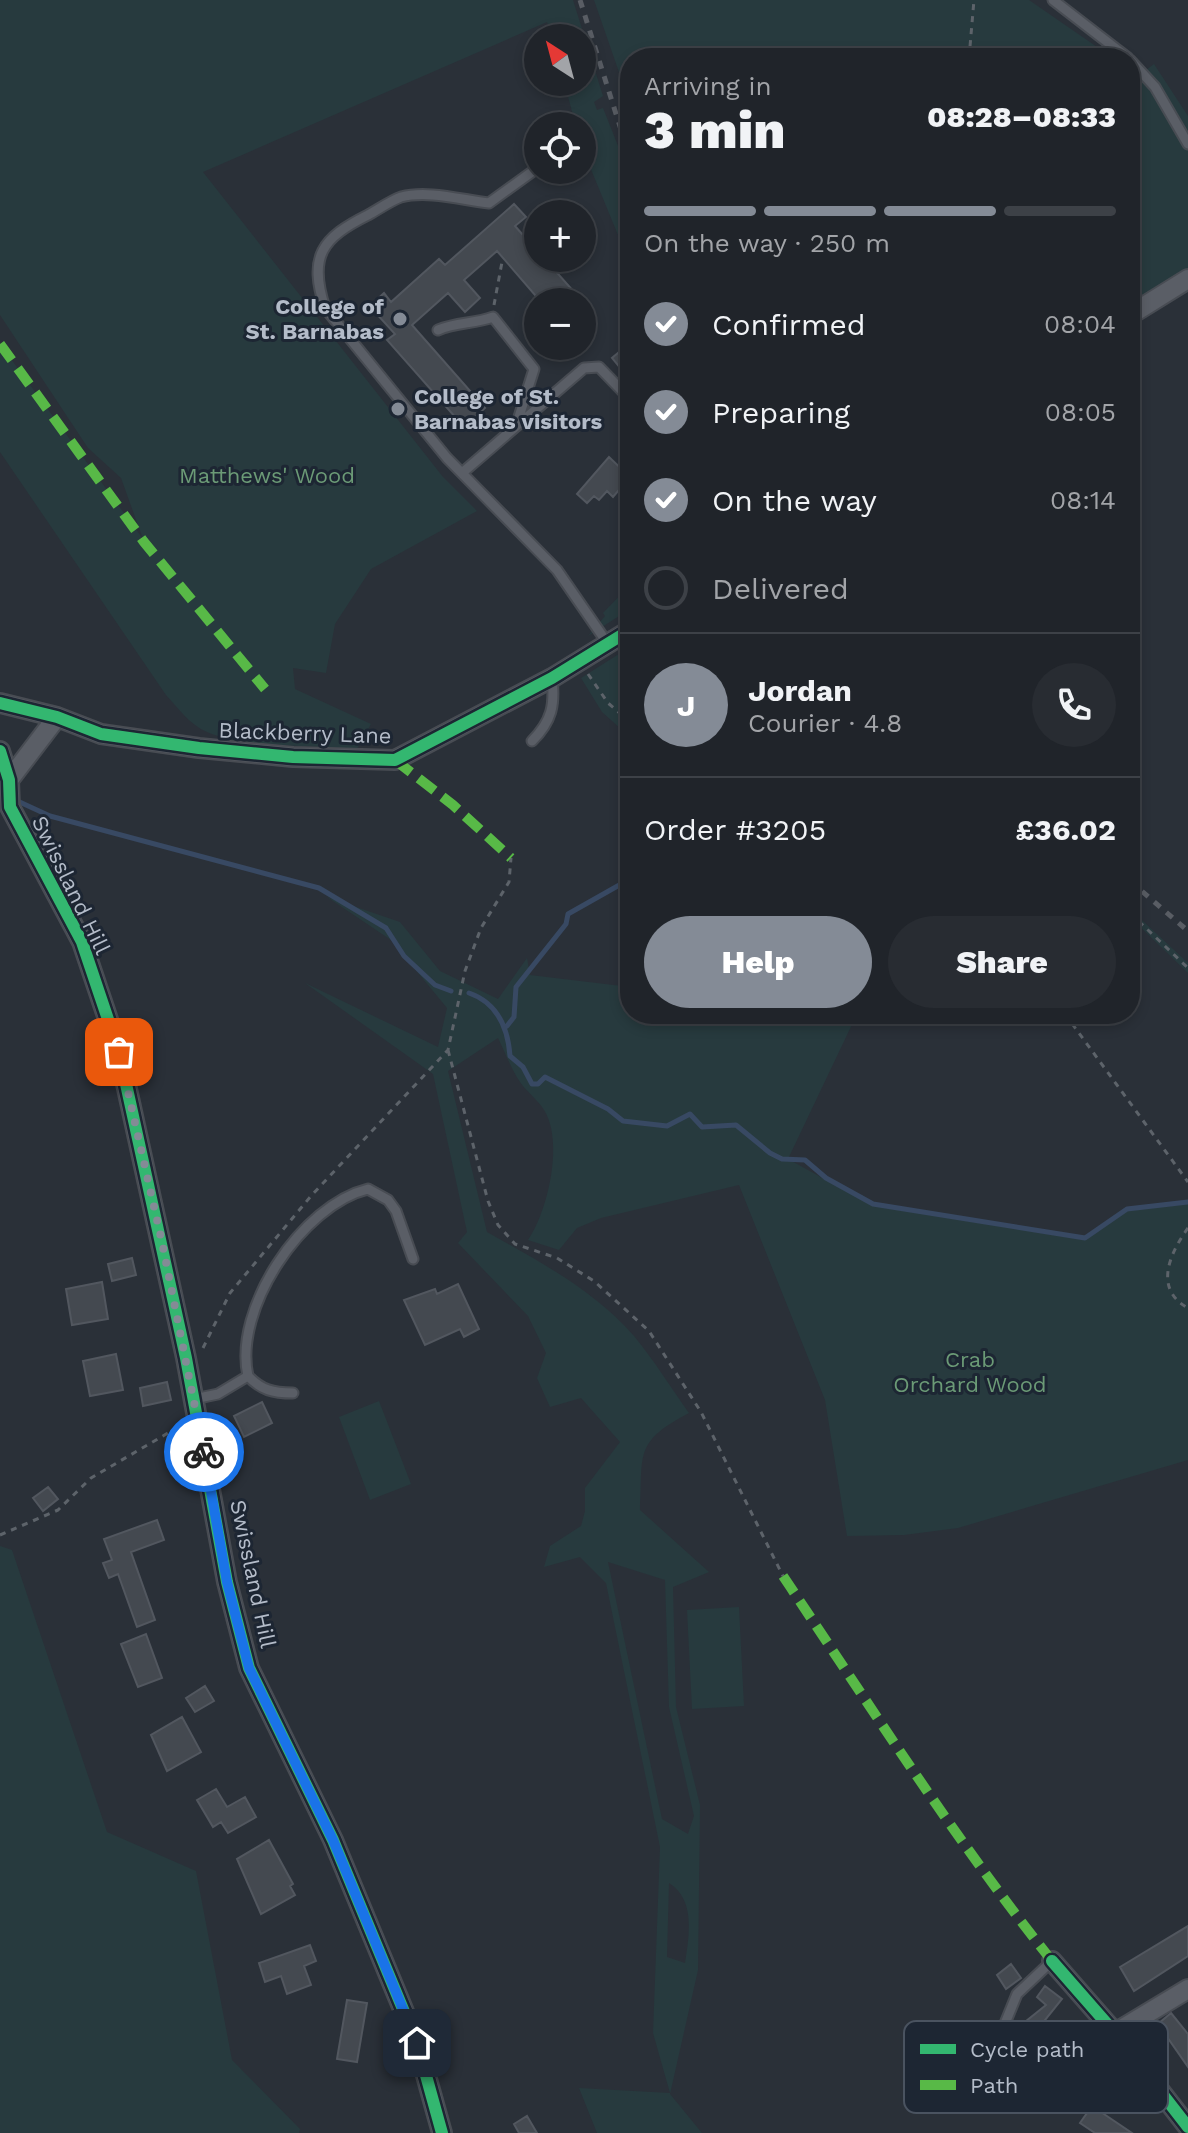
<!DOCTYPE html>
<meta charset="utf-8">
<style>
body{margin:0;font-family:"Work Sans",sans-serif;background:#282c32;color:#f1f3f6;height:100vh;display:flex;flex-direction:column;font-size:30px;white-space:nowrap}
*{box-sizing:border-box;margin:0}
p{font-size:26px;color:#a2a4a8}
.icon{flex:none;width:44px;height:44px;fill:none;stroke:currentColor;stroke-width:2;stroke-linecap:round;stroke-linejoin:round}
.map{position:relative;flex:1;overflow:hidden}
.side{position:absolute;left:620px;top:48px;width:520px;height:976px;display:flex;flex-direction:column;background:#20242a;border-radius:32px;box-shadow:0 4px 12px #0003,0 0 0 2px #3d4147}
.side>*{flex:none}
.needle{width:52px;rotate:324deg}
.controls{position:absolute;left:524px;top:24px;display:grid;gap:16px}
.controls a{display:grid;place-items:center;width:72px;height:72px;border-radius:50%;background:#20242a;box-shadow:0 4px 12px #0003,0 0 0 2px #3d4147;font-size:40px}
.pin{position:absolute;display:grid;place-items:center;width:68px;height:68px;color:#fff;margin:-34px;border-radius:16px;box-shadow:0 4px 12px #0006}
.courier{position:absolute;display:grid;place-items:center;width:80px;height:80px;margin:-40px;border:6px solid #1a73e8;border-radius:50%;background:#fff;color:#222;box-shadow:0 2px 10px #0007}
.summary em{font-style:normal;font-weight:800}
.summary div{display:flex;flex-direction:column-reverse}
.summary{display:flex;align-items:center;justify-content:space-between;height:136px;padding:0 24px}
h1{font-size:52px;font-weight:800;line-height:60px}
.bar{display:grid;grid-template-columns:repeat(4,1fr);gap:12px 8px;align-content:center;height:96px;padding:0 24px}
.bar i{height:10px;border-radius:6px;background:#3d4147}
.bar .current{background:#848b96}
.bar p{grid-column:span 4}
.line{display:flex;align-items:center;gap:20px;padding:0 24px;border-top:2px solid #3d4147}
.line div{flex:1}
.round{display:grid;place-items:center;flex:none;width:84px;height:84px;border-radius:42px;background:#282c32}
ol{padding:0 24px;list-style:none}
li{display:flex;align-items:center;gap:24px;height:88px}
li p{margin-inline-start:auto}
li .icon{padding:8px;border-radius:50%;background:#848b96;color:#fff;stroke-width:4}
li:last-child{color:#a2a4a8}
li i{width:44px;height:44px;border:4px solid #3d4147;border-radius:50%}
.cta{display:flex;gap:16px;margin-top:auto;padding:16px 24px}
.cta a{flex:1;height:92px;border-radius:48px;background:#848b96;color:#fff;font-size:32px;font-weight:800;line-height:92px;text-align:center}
.cta a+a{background:#282c32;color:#f1f3f6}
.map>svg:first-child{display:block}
</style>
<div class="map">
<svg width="1188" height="2133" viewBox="0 0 1188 2133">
<rect width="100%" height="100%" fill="#2a3038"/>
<path fill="#273a3e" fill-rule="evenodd" d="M0,0h573l30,96 -9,6 3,8 6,-2 27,68v88l-47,-114 -1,-24h-6l-12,-44h18v-44h-29l-6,-16 -344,150 240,305 34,34 -106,58 -36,55 -9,49 -33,-5 2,21 76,35 -14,25c-40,-3 -115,-2 -150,-17 -17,-7 -29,-24 -41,-37l-166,-243v-108l143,195 -22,-61 -33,-30 -88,-133z
M594,0h435l84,58h-483v46z
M1154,64l34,52v171l-58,34v-244l3,3z
M630,585v24l-42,27 17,-20 -2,-3z
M630,647v90l-28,-25 -21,-34z
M327,897l73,25 40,49 58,28 29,-41 3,17 100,12v27h227l-69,145 85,47 212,34 42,-29 61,-7v256l-230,68 -54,7 -57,1 -22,-136 -86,-215 -138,33 -24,10 -18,22 -31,-10c20,-29 36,-99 16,-130 -6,-10 -17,-18 -24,-28 -9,-13 -15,-30 -22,-44l-50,33 39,161c53,30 107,58 147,104 20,24 37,52 55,77 -55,29 -46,40 -49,97l69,62 -36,15 3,120 24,98 -2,165 -28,124 32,39h-105l-18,-45 91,5 -17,-60 7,-186 -54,-264 -26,-26 -36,10 6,-21 31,-20 4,-15v-23l35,-46 -39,-44 -31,9 -13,-29 9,-25 -18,-37 -70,-73 9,-11 -34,-158 -128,-91 133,64 9,-39 -56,-68zM608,1562l57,18 4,127 25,109 -6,18 -26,-15zM669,1883c27,17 20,53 16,80l-18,-6z
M1130,909l58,54v10l-58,-56z
M379,1401l32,83 -41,16 -31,-83z
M0,1546l12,4 95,282 89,39 36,189 68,69 -1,4h-299z
M739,1607l5,99 -52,3 -5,-99z"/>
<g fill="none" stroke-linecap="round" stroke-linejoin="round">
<path stroke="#384963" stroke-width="5" d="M13,799l37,17 269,72 67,40 18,28 31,29 16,6
M469,993c29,10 39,36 41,63l13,11 9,17h6l7,-7 63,32 15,12 44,5 23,-12 12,13 34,-2 34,28 12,6 23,1 21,18 47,26 212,34 42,-29 61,-7
M507,1026l7,-9 2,-30 50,-63 2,-10 62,-35"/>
</g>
<path fill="#444950" stroke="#52575f" stroke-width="2" d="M514,204l12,13 -11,9 23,26v6h6l39,44h-42l-44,-51 -33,29 16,18 -15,14 -17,-19 -36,32 73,83 -21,19 -77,-87 8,-6 -21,-23 4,-4 -4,-5 10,-9 7,9 48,-43 6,6z
M630,343v37l-18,-22z
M609,457l21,20 -17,20 -6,-6 -8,9 -5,-4 -7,7 -10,-9z
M132,1258l4,17 -24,6 -4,-17z
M102,1282l6,37 -36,6 -6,-36z
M458,1284l21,45 -15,8 -4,-8 -35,16 -21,-45 31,-11 2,5z
M116,1354l7,36 -33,6 -7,-35z
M167,1382l4,18 -28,6 -3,-18z
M262,1402l10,21 -28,14 -10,-21z
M48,1487l10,12 -15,12 -10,-13z
M157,1520l7,20 -33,12 24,68 -18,7 -19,-53 -9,4 -6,-15 9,-3 -8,-21z
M146,1634l16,44 -24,9 -17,-43z
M205,1686l9,15 -19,11 -9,-14z
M182,1717l19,35 -34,19 -16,-36z
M216,1789l11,18 18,-10 11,20 -28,16 -7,-11 -8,5 -16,-27z
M269,1840l24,44 -3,2 5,9 -34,19 -24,-55z
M1188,1926v30l-54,35 -14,-24z
M310,1945l6,16 -12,5 7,19 -24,9 -6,-18 -16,6 -6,-19z
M1011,1964l10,14 -15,11 -9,-14z
M1045,1986l17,13 -17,21 38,48 -22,18 -34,-43 9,-8 -11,-13 21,-17 -9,-8z
M347,2000l20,3 -10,59 -20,-3z
M1171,2013l17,21v33l-30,-43z
M1092,2106l40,27h-37l-15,-10z
M527,2116l10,17h-18l-5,-9z"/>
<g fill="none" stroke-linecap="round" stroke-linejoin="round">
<g stroke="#484c53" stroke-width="13">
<path id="lane" d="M1053,0l75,58
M1130,60l25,27 33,57
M536,169l-47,34c-27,-3 -61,-13 -88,-6 -11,4 -22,12 -33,18 -46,23 -60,41 -43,93l122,150 110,112 51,74
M438,330c19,-8 36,-6 55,-13l41,52 -16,51
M462,473l122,-105 15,-1 31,32
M532,741c20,-20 23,-36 20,-63
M248,1376c13,14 25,17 45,17
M194,1399l24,-5 30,-18c-15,-67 54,-171 120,-187l20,11 8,11 17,48
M995,2048l22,-54 35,-33"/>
</g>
<g stroke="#484c53" stroke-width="22">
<path id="street" d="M1130,315l58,-36
M0,703l57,14 44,17 98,14 94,9 102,3 157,-82 78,-48
M0,751l9,29 1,27 72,135 37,110 67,306 41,224 22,86 84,172 84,203 25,90
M9,780l48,-63
M1052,1961l63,72 73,94
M1115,2033l73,-44"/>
</g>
<path stroke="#5d636a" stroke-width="3" stroke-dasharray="6 6" stroke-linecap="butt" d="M969,58l5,-58
M494,305l8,-43
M588,674l20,29 22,19
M1130,913l58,55
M1065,1014l123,168
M448,1050l40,151 10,24 17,19 42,14 37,23 55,50 52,81 82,164
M1188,1228c-18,25 -35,61 0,80
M203,1348l27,-55 81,-97 137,-146 17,-79 16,-43 28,-46 2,-24
M0,1535l58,-25 33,-32 89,-52"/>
<use href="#lane" stroke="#5a5e66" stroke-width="9"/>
<use href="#street" stroke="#5a5e66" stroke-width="18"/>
<path stroke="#595d64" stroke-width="5" stroke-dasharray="8 8" stroke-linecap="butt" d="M580,0l50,158
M1130,881l58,50"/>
<path stroke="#58b947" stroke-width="10" stroke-dasharray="20 10" stroke-linecap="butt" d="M0,344l144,198 121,147
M395,760l58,45 58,53
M783,1576c87,130 171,262 269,385"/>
<g stroke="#1d2633" stroke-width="17">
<path id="cycleway" d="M0,703l57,14 44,17 98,14 94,9 102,3 157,-82 78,-48
M0,751l9,29 1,27 72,135 37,110 67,306 41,224 22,86 84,172 84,203 25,90
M1052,1961l63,72 73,94"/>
</g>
<use href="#cycleway" stroke="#33b770" stroke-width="12"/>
</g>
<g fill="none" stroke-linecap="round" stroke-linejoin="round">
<path stroke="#848b96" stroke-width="8" stroke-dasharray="0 14.4" d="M119,1052l43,190 42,210"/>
<path stroke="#1a73e8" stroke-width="10" d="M204,1452l23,130 22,86 84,172 84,203"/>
</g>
<g fill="#848b96" stroke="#1d2633" stroke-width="3">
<circle cx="400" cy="319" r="8"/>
<circle cx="398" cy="409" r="8"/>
</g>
<g text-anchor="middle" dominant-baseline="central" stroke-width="6" stroke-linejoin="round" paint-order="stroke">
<g font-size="22" font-weight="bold" fill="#b4bcc9" stroke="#1d2633" text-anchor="end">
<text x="384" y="306">College of<tspan x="384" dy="25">St. Barnabas</tspan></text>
<text x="414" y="396" text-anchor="start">College of St.<tspan x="414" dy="25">Barnabas visitors</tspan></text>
</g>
<g font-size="22" fill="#6b9a76" stroke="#1d2633">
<text x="267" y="475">Matthews' Wood</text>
<text x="970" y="1359">Crab<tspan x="970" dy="25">Orchard Wood</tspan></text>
</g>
<g font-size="22" fill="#b4bcc9" stroke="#1d2633">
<text transform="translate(305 733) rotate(2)">Blackberry Lane</text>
<text transform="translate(71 885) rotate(64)">Swissland Hill</text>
<text transform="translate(253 1574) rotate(78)">Swissland Hill</text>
</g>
</g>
<rect x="904" y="2021" width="264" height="92" rx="12" fill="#1d2633" stroke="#4a5360" stroke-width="2"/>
<rect x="920" y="2044" width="36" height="10" fill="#33b770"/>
<rect x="920" y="2080" width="36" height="10" fill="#58b947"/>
<g font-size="22" fill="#b4bcc9">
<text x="970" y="2057">Cycle path</text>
<text x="970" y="2093">Path</text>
</g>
</svg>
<div class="controls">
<a><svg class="needle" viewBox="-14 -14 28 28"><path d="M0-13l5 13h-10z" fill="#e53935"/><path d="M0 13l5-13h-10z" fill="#a2a4a8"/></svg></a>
<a><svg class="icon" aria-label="locate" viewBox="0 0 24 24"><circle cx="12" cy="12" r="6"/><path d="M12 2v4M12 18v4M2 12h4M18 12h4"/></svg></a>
<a>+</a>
<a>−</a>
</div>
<div class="pin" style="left:119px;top:1052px;background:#ea580c"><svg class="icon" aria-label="bag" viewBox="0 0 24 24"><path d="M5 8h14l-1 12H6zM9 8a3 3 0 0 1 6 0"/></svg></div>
<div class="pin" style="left:417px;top:2043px;background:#1f2937"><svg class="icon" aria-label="home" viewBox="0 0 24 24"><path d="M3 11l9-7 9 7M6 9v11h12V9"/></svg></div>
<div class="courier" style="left:204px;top:1452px"><svg class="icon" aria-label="bike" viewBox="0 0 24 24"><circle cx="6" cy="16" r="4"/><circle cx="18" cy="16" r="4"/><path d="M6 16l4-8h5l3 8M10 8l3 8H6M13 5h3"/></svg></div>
<section class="side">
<div class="summary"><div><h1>3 min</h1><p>Arriving in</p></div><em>08:28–08:33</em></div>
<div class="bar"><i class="current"></i><i class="current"></i><i class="current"></i><i></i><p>On the way · 250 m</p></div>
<ol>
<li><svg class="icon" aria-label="check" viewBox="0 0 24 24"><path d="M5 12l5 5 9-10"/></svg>Confirmed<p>08:04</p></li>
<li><svg class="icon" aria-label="check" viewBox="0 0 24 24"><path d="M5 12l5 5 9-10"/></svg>Preparing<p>08:05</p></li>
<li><svg class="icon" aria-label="check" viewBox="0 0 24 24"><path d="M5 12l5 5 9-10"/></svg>On the way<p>08:14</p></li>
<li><i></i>Delivered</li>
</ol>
<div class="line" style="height:144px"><b class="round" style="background:#848b96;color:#fff">J</b><div><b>Jordan</b><p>Courier · 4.8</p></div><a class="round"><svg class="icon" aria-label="phone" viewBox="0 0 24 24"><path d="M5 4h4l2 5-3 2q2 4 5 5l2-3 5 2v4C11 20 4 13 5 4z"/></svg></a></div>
<div class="line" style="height:104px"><div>Order #3205</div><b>£36.02</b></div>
<div class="cta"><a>Help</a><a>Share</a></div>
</section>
</div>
